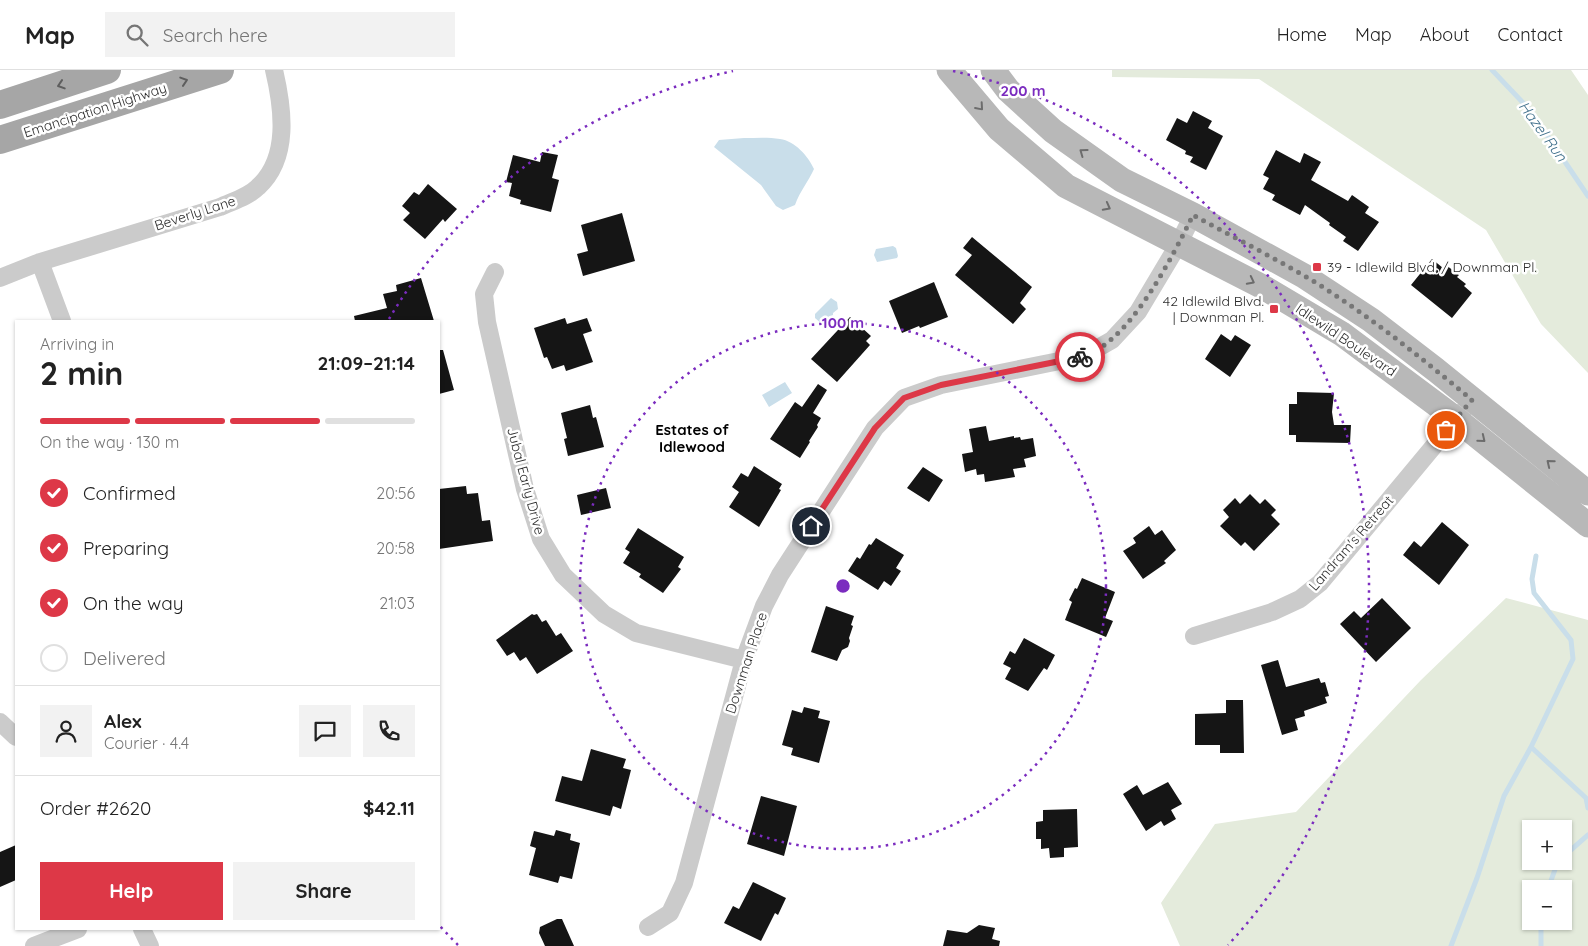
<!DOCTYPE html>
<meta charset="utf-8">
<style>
body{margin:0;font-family:Quicksand,sans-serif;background:#f2f2f2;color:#222;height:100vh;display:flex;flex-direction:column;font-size:19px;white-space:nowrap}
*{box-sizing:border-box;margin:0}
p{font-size:16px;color:#767676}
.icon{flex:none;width:28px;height:28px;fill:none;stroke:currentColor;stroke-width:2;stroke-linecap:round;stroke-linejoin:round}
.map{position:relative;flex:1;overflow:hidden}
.drawer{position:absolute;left:15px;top:250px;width:425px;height:610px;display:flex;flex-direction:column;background:#fff;border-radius:0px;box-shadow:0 1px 4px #0004}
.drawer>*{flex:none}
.tools{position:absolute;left:1522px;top:750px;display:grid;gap:10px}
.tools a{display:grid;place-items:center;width:50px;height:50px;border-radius:0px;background:#fff;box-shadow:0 1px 4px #0004;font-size:25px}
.pin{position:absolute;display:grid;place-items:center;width:42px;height:42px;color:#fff;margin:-21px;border:2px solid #fff;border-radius:50%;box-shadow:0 1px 5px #0007}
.courier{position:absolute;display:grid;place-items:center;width:50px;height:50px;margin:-25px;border:4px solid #dd3847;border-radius:50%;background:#fff;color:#222;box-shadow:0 1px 6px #0007}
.overview em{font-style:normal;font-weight:700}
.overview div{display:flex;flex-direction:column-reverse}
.overview{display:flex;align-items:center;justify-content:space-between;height:85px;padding:0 25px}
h1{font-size:32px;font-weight:700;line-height:38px}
.bar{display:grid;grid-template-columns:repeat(4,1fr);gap:8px 5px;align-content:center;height:60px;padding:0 25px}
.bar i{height:6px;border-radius:4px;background:#e0e0e0}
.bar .selected{background:#dd3847}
.bar p{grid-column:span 4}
.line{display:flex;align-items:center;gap:12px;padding:0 25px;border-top:1px solid #e0e0e0}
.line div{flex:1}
.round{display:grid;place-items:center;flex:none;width:52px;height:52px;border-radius:0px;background:#f2f2f2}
ol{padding:0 25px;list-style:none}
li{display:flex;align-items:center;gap:15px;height:55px}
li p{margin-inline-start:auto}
li .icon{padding:5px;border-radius:50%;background:#dd3847;color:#fff;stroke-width:4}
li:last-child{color:#767676}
li i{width:28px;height:28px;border:2px solid #e0e0e0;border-radius:50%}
.cta{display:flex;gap:10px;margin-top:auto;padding:10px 25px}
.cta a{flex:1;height:58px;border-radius:0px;background:#dd3847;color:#fff;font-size:20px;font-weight:700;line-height:58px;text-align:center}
.cta a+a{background:#f2f2f2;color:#222}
header{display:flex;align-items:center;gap:30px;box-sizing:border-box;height:70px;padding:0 25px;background:#fff;border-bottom:1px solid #e0e0e0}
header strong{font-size:24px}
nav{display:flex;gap:28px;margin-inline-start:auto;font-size:18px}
.search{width:350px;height:45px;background:#f2f2f2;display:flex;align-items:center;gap:12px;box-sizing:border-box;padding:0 18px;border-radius:0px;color:#767676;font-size:19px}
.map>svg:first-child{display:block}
</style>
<header>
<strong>Map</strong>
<div class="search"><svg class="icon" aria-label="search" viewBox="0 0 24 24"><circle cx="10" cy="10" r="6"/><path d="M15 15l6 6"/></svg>Search here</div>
<nav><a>Home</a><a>Map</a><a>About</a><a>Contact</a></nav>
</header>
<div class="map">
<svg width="1588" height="876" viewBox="0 0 1588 876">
<rect width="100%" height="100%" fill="#fff"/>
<path fill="#e4ebdc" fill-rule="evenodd" d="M1112,0h459l17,25v278l-47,-49 -55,-94 -227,-151 -147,-2z
M1506,528l82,22v326h-408l-19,-43 54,-79 81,-12 125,-132zM1531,759h33v32h-33zM1531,819h33v32h-33z"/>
<path fill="#c9deea" d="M744,68c12,0 25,-1 36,1 15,2 28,17 34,30 -6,13 -14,22 -19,36l-12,5 -7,-4 -15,-21 -47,-38 5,-7z
M893,176l3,2 2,8 -1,2 -20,4 -3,-7 2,-6z
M831,228l6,4 1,7 -5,4v2l-5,3 -3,5 -3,1 -7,-6v-4z
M785,312l7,11 -23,14 -7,-12z"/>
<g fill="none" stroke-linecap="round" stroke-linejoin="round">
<path stroke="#c9deea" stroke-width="5" d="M1492,0l38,40 58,86
M1536,486l-4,23 2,14 37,47 2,19 -42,88 55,51 2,10
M1564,786l24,-21
M1548,819l10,-28
M1451,876l26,-68 27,-82 27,-49
M1541,876v-25"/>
</g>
<path fill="#151515" d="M1193,41l19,10 -4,7 15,8 -17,34 -16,-8 3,-5 -8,-3 1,-3 -20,-11 11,-22 10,5z
M1276,80l24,13 4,-10 17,9 -10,18 37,21 4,-6 17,12 -4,6 14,9 -21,29 -15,-10 3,-4 -17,-12 1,-2 -25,-18 -5,10 -28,-15 3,-5 -12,-6 6,-11 -6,-3z
M542,82l16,3 -6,23 7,2 -8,32 -31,-8 1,-4 -12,-4 3,-13 -6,-1 7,-27 27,7z
M428,114l29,25 -12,13 -2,-3 -18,20 -22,-19 7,-7 -8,-7 12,-14 5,3z
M622,143l13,48 -52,15 -6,-22 11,-3 -7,-26z
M972,167l60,50 -12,16 6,6 -13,15 -58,-49 17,-20 -9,-7z
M1432,189l11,9 3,-3 13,10 -2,2 9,7 -2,2 8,7 -20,25 -41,-33z
M421,208l13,43h-79l-1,-5 33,-8 -4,-14 14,-3 -1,-6z
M934,212l14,35 -28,11 -1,-2 -17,7 -13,-32z
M850,247l21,19 -5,5 4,4 -33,37 -26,-23z
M565,248l2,6 20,-6 5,13 -9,3 10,28 -27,9 -2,-6 -12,4 -5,-12 -3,1 -10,-30z
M1221,264l10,7 4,-6 16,10 -21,32 -25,-18z
M439,280h4l11,40 -15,4z
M818,314l9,6 -14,23 8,5 -4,7 1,2 -9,14 1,1 -10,16 -30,-19 25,-37 7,5z
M1297,322l37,1 -2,19 2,13h17l-1,18 -54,-1v-7h-7v-31h8z
M590,335l3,13 3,-1 8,30 -36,9 -4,-17 3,-1 -6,-25z
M986,356l3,15 25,-5v2l6,-1 1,3 12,-2 3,18 -12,3 2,8 -13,2 2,8 -30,5 -1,-8 -7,1 -1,-6 -11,3 -3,-18 11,-2 -4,-23z
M754,396l28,18 -3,5 2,1 -22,37 -30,-20 10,-15 -7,-5 9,-14 7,4z
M923,397l20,13 -14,22 -22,-14z
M466,416l1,8 11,-1 4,28 8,-1 3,21 -54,8v-60z
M606,418l5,20 -30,7 -4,-20z
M1250,424l10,10 5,-5 11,11 -5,5 9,9 -26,27 -9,-9 -4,4 -21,-20 9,-9 -6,-7 12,-12 5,6z
M1442,452l27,23 -30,40 -36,-30 11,-14 7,6z
M1149,456l6,9 7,-5 14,20 -12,11 2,2 -23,16 -20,-28 13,-8 -3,-5z
M638,458l46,29 -6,10 3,2 -18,24 -24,-16 2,-3 -18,-11 7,-11 -5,-3z
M876,468l28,17 -8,13 5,3 -10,15 -7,-5 -6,9 -30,-19 9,-14 3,2 9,-15 2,1z
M1082,508l33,14 -10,26 8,3 -7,16 -41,-17 7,-18 -3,-2 6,-12 2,1z
M1382,528l29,30 -35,34 -36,-38 14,-13 7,7z
M826,536l28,10 -3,9 2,1 -4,12 1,3 -2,6 -6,3 -5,11 -26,-9z
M532,544l2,1 3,-1 5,8 4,-2 10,16 5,-3 12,18 -36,23 -11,-17 -6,4 -6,-9 -7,4 -11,-16z
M1024,568l31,17 -8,15 -3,-2 -16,23 -23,-12 6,-11 -8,-4 7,-13 5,3z
M1278,590l8,27 33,-9 2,5 4,-1 4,14 -4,1 2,6 -23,8 1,5 -10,3 3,11 -16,5 -21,-70z
M1226,630h17l1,53h-24v-8h-25v-31l31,-1z
M804,637l16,4 -2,7 12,3 -11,42 -28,-8 2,-7 -11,-3 10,-35 10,3z
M591,679l35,10 -3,9 8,2 -10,39 -8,-3 -3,10 -55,-15 7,-25 20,5z
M1168,712l14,22 -11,6 5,9 -12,7 -3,-5 -15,10 -23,-37 14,-9 6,10z
M761,726l36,10 -13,50 -37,-12z
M1077,739l1,38 -14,1v9l-14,1 -1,-10 -8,1v-10h-5v-17l7,-1v-11z
M556,760l15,4 -1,6 10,3 -8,36 -12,-3 -2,7 -29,-8 7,-27 -6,-2 4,-15 20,5z
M16,775v35l-16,7v-35z
M753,812l33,16 -8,17 -3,-2 -14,28 -37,-18 9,-17 6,3z
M557,849h5l12,27h-29l-6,-13 1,-6z
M979,855l16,3 -3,11 8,2 -1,5h-56l4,-16 20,3z"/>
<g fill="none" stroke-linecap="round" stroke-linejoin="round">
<path stroke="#cbcbcb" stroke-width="18" d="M40,192l22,59
M495,202l-11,22 3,28 38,167 16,50 22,36 41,39 32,19 108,27
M0,208l40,-16 180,-55c13,-6 28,-10 38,-20 32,-29 25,-79 16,-117
M1194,566l78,-24 28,-13 20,-16 143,-172
M0,652l16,15
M648,857l22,-14 14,-30 60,-223 20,-54 16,-31 95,-147 29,-30 37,-13 143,-29 28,-16 26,-28 40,-67 15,-30
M142,859l8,17
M34,876l44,-17"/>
<path stroke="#b8b8b8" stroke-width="25" d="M949,0l50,59 67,57 195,100 81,48 114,85 132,106
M993,0l15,20 45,41 69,49 71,35 111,61 67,44 65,50 152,123"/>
<path stroke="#a6a6a6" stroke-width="28" d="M0,35l107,-35
M0,70l220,-70"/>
</g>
<defs><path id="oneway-chevron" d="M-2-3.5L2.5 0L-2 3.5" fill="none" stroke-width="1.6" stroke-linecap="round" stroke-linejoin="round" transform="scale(1.25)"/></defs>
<g stroke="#5e5e5e">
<use href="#oneway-chevron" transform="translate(184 11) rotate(-18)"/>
<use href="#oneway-chevron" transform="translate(61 15) rotate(162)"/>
</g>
<g stroke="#6c6c6c">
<use href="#oneway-chevron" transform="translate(980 37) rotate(49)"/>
<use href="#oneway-chevron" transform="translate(1083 82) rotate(-144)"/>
<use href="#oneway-chevron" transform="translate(1107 137) rotate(28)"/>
<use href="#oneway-chevron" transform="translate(1251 211) rotate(27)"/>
<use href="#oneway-chevron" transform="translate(1482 369) rotate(39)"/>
<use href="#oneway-chevron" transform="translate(1550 393) rotate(-141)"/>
</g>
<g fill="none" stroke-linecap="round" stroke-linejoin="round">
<path stroke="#777" stroke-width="5" stroke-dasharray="0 9" d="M1080,287c49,-12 92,-100 113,-142 36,20 74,39 110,60 61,36 116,81 169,125l-26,30"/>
<path stroke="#dd3847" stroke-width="6" d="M811,456l64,-98 29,-30 37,-13 139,-28"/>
</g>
<g fill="none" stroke="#7b2cbf" stroke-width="2.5" stroke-dasharray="2.5 5">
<circle cx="843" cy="516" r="263"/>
<path d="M458 875A527 527 0 0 1 439 855M389 249A527 527 0 0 1 733 1M953 1A527 527 0 0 1 1228 875"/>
</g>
<g fill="#dd3847" stroke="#fff" stroke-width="2">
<rect x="1312" y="192" width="10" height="10" rx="2.5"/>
<rect x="1269" y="234" width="10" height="10" rx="2.5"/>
</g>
<g text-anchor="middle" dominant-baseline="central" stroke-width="5" stroke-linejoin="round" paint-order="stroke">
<g font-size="14" fill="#2e2e2e" stroke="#fff">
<text transform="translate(95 40) rotate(-18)">Emancipation Highway</text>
<text transform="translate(195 143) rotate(-18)">Beverly Lane</text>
<text transform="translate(1346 270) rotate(34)">Idlewild Boulevard</text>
<text transform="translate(526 411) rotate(75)">Jubal Early Drive</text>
<text transform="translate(1351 473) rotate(-49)">Landram's Retreat</text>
<text transform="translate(746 593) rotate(-72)">Downman Place</text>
</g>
<g font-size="14" fill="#2e2e2e" stroke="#fff" text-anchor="start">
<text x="1327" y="197">39 - Idlewild Blvd. / Downman Pl.</text>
<text x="1264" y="231" text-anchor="end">42 Idlewild Blvd.<tspan x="1264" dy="16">| Downman Pl.</tspan></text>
</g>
<g font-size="15" font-style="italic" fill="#40708c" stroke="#fff">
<text transform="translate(1543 61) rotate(54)">Hazel Run</text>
</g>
<g font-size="15" font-weight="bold" fill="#000" stroke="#fff">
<text x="692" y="359">Estates of<tspan x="692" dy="17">Idlewood</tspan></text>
</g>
</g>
<circle cx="843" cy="516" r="8" fill="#7b2cbf" stroke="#fff" stroke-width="2.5"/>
<g font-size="15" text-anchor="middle" font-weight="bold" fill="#7b2cbf" stroke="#fff" stroke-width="5" stroke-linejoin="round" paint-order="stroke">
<text x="1023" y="26">200 m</text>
<text x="843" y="258">100 m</text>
</g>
</svg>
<div class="tools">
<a>+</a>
<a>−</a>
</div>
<div class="pin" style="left:1446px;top:360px;background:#ea580c"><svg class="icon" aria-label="bag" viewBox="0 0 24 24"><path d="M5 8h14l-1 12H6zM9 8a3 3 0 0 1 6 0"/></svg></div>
<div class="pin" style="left:811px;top:456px;background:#1f2937"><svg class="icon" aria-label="home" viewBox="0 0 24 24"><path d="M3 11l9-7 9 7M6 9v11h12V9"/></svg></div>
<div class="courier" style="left:1080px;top:287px"><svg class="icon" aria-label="bike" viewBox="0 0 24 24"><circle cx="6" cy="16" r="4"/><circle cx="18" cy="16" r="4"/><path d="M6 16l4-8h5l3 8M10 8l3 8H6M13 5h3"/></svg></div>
<section class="drawer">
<div class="overview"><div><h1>2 min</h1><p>Arriving in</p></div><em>21:09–21:14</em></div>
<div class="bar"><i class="selected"></i><i class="selected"></i><i class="selected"></i><i></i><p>On the way · 130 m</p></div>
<ol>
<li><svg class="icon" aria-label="check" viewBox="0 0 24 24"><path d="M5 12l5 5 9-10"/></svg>Confirmed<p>20:56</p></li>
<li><svg class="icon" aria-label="check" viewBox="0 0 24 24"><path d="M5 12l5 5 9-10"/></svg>Preparing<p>20:58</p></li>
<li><svg class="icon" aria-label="check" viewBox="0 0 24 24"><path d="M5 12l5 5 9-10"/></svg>On the way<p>21:03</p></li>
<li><i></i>Delivered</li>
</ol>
<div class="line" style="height:90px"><a class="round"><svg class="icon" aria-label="person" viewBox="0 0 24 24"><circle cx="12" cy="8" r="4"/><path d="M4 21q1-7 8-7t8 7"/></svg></a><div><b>Alex</b><p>Courier · 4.4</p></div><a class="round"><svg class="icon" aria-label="chat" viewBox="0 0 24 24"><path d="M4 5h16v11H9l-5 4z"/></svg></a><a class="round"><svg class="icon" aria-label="phone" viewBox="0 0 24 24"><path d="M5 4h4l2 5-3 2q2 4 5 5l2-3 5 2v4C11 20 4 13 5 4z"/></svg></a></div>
<div class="line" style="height:65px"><div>Order #2620</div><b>$42.11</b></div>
<div class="cta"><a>Help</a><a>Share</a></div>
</section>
</div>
